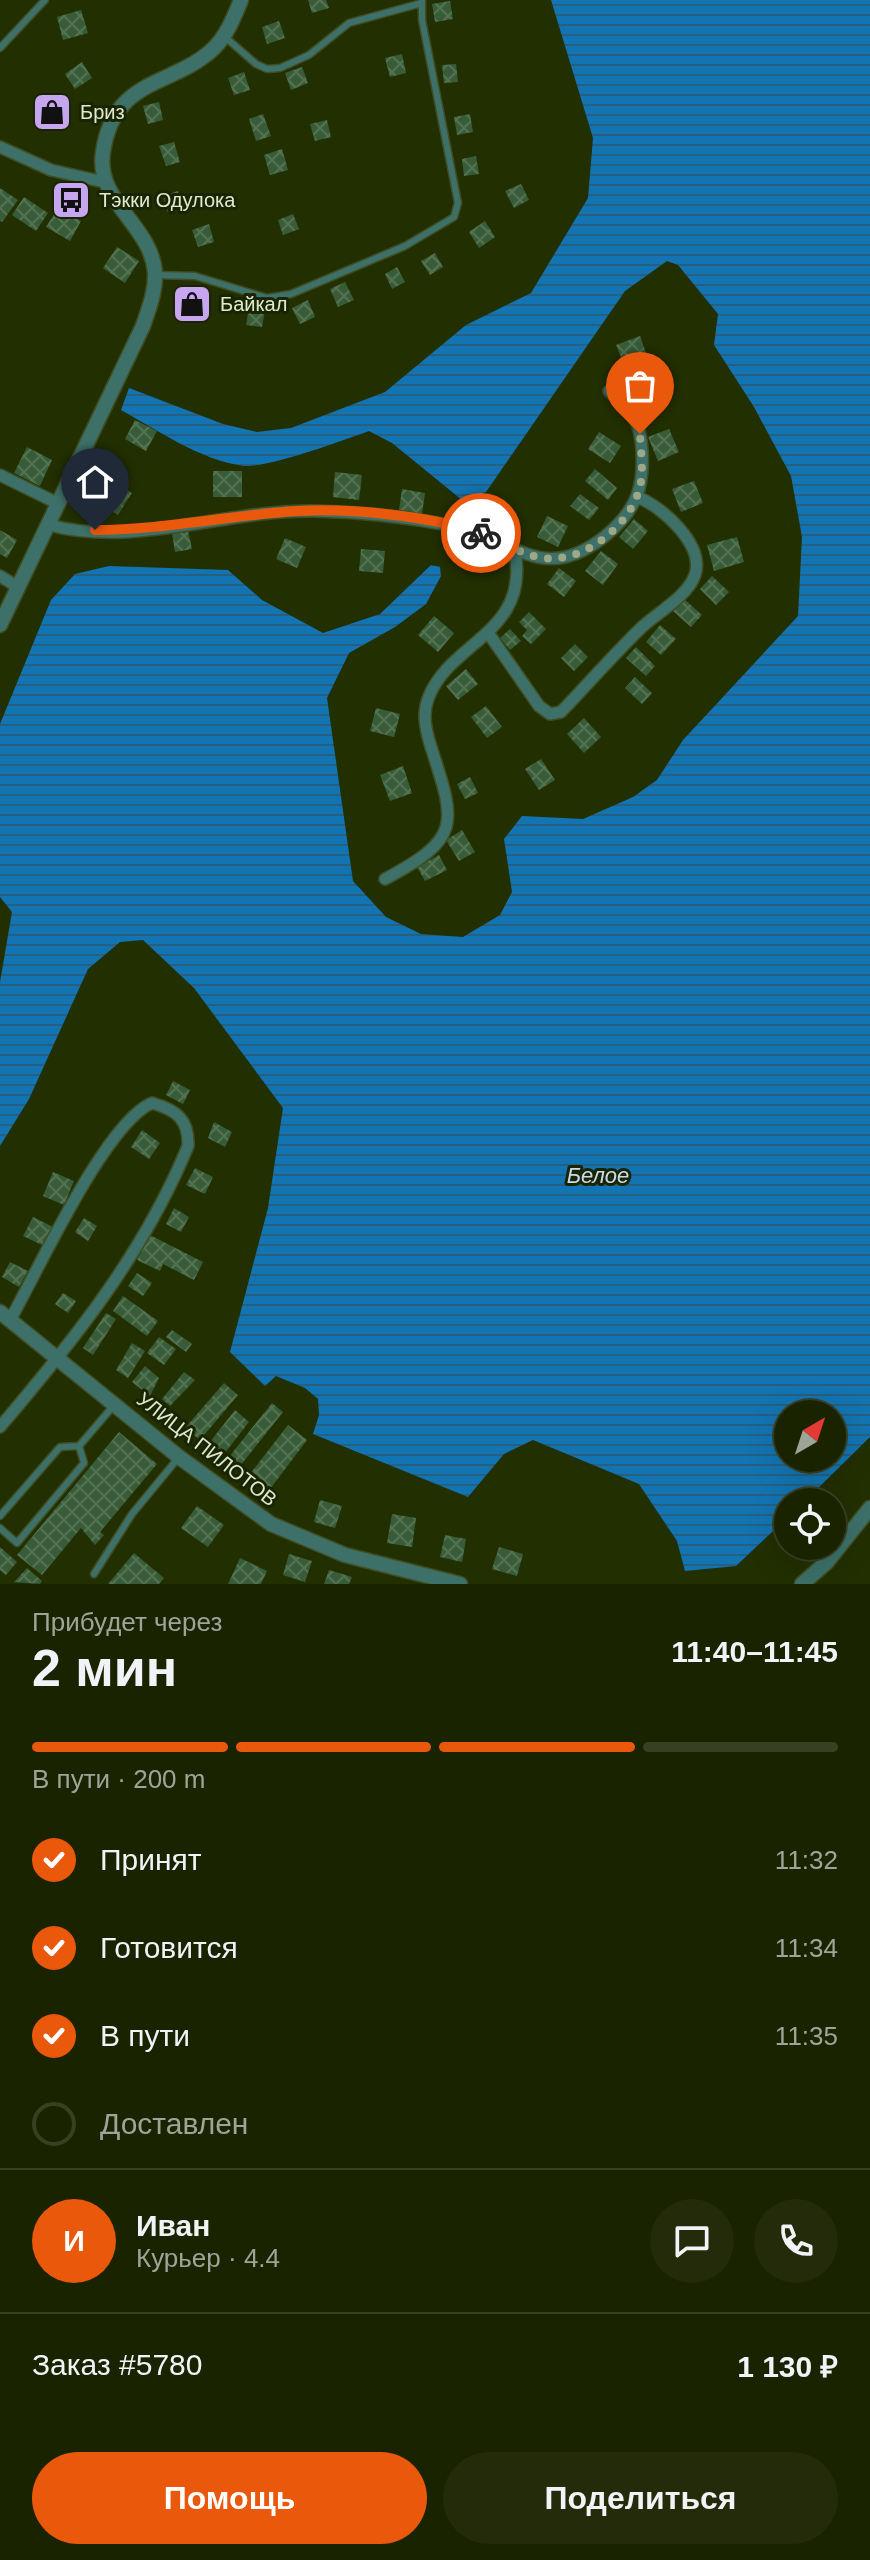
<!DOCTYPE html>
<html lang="ru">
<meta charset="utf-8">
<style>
body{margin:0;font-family:Helvetica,sans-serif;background:#232b0a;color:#f1f3f6;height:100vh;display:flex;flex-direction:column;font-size:30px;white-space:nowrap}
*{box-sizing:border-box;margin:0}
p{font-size:26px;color:#9fa499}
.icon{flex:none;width:44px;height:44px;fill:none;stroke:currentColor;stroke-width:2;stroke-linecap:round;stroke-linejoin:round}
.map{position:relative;height:1584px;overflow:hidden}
.drawer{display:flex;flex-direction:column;background:#1a2300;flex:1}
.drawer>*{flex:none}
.needle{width:52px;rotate:39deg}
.tools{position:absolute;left:774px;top:1400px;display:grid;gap:16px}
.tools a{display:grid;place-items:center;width:72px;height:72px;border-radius:50%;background:#1a2300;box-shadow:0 8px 32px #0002,0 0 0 2px #384022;font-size:40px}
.pin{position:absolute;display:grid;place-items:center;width:68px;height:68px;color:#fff;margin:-82px -34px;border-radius:50% 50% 50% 0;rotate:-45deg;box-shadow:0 0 8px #0007}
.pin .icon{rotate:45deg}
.courier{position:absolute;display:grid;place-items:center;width:80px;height:80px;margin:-40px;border:6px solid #ea580c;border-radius:50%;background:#fff;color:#222;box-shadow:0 2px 10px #0007}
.head em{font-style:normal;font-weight:600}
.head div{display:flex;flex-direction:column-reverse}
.head{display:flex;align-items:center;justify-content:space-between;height:136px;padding:0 32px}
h1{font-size:52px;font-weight:600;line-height:60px}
.bar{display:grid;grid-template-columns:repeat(4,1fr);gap:12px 8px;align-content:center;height:96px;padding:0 32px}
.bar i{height:10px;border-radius:6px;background:#384022}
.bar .on{background:#ea580c}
.bar p{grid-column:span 4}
.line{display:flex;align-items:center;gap:20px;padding:0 32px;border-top:2px solid #384022}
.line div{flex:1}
.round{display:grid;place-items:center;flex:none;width:84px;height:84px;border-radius:42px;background:#232b0a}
ol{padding:0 32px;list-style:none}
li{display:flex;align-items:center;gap:24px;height:88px}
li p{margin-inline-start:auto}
li .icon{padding:8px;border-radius:50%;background:#ea580c;color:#fff;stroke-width:4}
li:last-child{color:#9fa499}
li i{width:44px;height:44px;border:4px solid #384022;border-radius:50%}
.cta{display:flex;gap:16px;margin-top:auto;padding:16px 32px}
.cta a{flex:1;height:92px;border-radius:48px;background:#ea580c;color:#fff;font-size:32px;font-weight:600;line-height:92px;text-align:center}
.cta a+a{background:#232b0a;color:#f1f3f6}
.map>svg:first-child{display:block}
</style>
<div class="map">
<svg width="870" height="1584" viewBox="0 0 870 1584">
<defs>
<pattern id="water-rules" width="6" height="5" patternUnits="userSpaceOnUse" patternTransform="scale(2)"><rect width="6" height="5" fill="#1274b2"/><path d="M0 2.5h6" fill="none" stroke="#285f7e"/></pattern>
<pattern id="building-cross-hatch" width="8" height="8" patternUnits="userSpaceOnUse" patternTransform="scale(2)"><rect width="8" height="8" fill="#385c38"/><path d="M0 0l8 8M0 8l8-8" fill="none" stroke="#547354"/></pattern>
</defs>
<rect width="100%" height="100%" fill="#222f00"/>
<path fill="url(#water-rules)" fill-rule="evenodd" d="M551,0h319v1437l-66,65h-16v15l-52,49 -51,5 -8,-30 -38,-57 -106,-44 -29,14 -36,43 -155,-63 6,-19 -1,-16 -13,-11 -29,-12 -11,10 -35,-34 38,-144 15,-100 -89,-120 -51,-48 -23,2 -32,27 -59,130 -29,47v-164l12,-70 -12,-15v-173l51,-124 24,-26 34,-8 119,4 34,30 61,33 57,-19 51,-49 9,2 1,9 -15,28 -31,23 -46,26 -22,45 26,183 33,36 35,17 42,3 37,-22 12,-23 -8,-53 18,-23 61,3 50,-22 24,-17 26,-40 115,-124 4,-79 -11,-61 -37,-69 -40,-62 4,-31 -40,-49 -11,-4 -42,30 -139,201 -24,8 -70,-57 -23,-12c-25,9 -101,37 -125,35 -44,-6 -85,-35 -123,-56l8,-22 94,36 34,8 34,-4 94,-36 81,-67 65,-32 57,-95 5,-60zM788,1414h44v44h-44z"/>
<path fill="url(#building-cross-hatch)" d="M308,0h18l3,8 -17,5z
M450,1l3,18 -18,3 -3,-18z
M81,10l7,23 -25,7 -6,-23z
M279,21l6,17 -18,6 -5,-17z
M402,54l4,19 -16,4 -5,-19z
M82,62l10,16 -17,11 -10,-15z
M456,64l2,18 -14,1 -2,-18z
M302,67l6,16 -17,7 -6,-17z
M244,72l6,18 -16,5 -6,-17z
M159,102l4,18 -15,4 -5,-18z
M263,114l8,22 -15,5 -7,-22z
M470,114l3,18 -16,3 -3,-18z
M327,120l4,17 -16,4 -5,-17z
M174,142l6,20 -14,4 -7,-20z
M282,149l6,21 -18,5 -6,-20z
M476,156l3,18 -15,2 -2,-17z
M521,184l8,16 -15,8 -9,-17z
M0,188l18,12 -16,22 -2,-1z
M178,191l5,17 -15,5 -5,-17z
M24,197l24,16 -12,18 -24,-16z
M58,208l23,13 -11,20 -24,-14z
M293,214l6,15 -16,6 -5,-15z
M485,221l10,16 -16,11 -10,-16z
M209,224l5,18 -16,5 -6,-17z
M117,247l22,14 -14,22 -22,-15z
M435,253l8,14 -13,8 -9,-14z
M397,267l8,15 -13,7 -7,-15z
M345,282l9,18 -16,7 -8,-18z
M308,300l7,17 -15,7 -8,-16z
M249,308l16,2 -3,17 -16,-2z
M640,336l6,17 -23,9 -7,-17z
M644,363l7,17 -22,7 -6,-16z
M135,420l22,11 -11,20 -21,-12z
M669,429l10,23 -21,9 -10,-24z
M599,432l22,14 -11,17 -22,-14z
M27,447l25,13 -12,26 -26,-13z
M595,469l22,19 -9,12 -23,-19z
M213,471h29v26h-29z
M335,472l27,3 -3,25 -26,-3z
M110,480l22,13 -14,22 -21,-13z
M694,481l9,22 -22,9 -9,-23z
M402,489l23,4 -3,21 -23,-4z
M580,494l19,14 -10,12 -19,-14z
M547,516l21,10 -10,21 -21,-10z
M634,519l14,12 -15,18 -14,-12z
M0,530l17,10 -10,18 -7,-4z
M188,530l4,19 -17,3 -3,-19z
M737,537l7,25 -30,9 -7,-26z
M285,538l21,9 -9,21 -21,-9z
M361,549l24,2 -2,22 -24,-2z
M601,551l17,13 -15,21 -18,-14z
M559,568l17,13 -12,16 -17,-13z
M712,576l17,16 -13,13 -16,-16z
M684,599l18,16 -11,12 -18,-16z
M529,612l17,17 -15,15 -9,-8 5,-6 -8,-8z
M434,616l20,17 -16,19 -20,-17z
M660,625l16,14 -15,16 -15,-13z
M510,629l11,12 -11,9 -10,-12z
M575,644l13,13 -14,14 -13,-13z
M636,647l19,19 -9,10 -20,-18z
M466,669l12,15 -20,16 -12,-14z
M635,677l17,16 -10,11 -17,-16z
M486,706l16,21 -15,11 -16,-21z
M376,708l24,6 -6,23 -24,-6z
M584,718l17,19 -17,16 -17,-19z
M541,759l14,21 -16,10 -14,-21z
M403,766l9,27 -22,8 -10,-26z
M470,777l8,16 -13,6 -8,-15z
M462,830l13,22 -16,9 -13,-21z
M439,855l8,15 -22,11 -8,-14z
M173,1081l17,9 -7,14 -17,-9z
M214,1122l18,10 -7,15 -17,-9z
M142,1130l18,13 -11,16 -18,-12z
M195,1168l18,9 -8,17 -19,-9z
M53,1172l21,9 -10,24 -21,-9z
M174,1208l15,9 -8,15 -15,-8z
M33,1217l20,10 -9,19 -21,-10z
M84,1218l13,8 -9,15 -13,-9z
M150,1235l53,27 -9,18 -31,-16 -3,7 -23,-11z
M10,1262l18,9 -9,16 -17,-10z
M137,1273l15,10 -9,13 -15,-10z
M63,1293l13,8 -8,12 -13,-9z
M123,1296l35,25 -11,15 -34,-25z
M106,1313l10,6 -23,36 -10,-7z
M172,1330l20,14 -6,8 -20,-15z
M159,1337l17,12 -12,16 -17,-12z
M132,1343l13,8 -17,27 -12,-8z
M145,1366l14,12 -9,18 -18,-14z
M184,1372l11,8 -25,26 -8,-7z
M224,1383l14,12 -38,45 -15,-12z
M272,1403l11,9 -43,54 -11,-9z
M235,1410l14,12 -29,37 -14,-12z
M288,1425l19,15 -37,49 -20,-15z
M119,1432l38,32 -57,68 4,3 -9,10 -14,-17 -39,47 -25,-20z
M320,1500l22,6 -7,22 -21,-6z
M197,1506l27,19 -16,22 -27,-19z
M392,1514l24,4 -4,29 -25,-4z
M445,1535l21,4 -4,23 -22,-5z
M0,1547l17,15 -11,13 -6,-5z
M499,1547l24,7 -6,22 -25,-7z
M134,1553l30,25 -5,6h-51z
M289,1554l23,7 -7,21 -22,-7z
M240,1558l27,13 -6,13h-33z
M27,1568l15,13 -2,3 -26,-2z
M329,1570l23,7 -3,7h-25z"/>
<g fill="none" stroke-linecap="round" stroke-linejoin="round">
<g stroke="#404d21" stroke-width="9">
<path id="service" d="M224,36l32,28 11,5 13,-1 29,-13 40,-32 73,-20
M0,48l45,-48
M156,275l39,1 72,22 24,-4 114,-48 49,-29 4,-14 -36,-183v-20
M0,1516l60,-69 19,-1 36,-42
M0,1528l17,15 67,-80 -5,-17
M94,1574l38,-60 47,-57"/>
</g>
<g stroke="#404d21" stroke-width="14">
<path id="minor" d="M0,147l51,23 53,12
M0,475l59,29
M49,525c86,23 179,-16 265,-14 46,1 94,6 139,15 62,12 88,60 151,11 15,-12 30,-29 35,-48 5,-19 5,-55 -5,-71 -6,-10 -17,-19 -25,-27
M0,576l18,11
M489,634l50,72 11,8 11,-2c27,-28 53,-58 81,-85 16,-15 45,-30 53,-52 10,-30 -33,-69 -58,-78
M385,879c77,-41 71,-55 46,-132 -5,-16 -9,-32 -3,-48 20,-57 102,-65 87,-147
M0,1427c75,-88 144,-174 188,-281 1,-26 -11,-36 -36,-43 -47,20 -114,168 -142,217"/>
</g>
<g stroke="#404d21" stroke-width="17">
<path id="tertiary" d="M0,625l143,-299c6,-18 13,-35 12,-54 -4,-47 -60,-71 -52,-120 11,-76 71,-65 111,-104 13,-13 20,-31 27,-48
M0,1312l179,145 92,67 74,31 115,29
M802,1584l25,-22 43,-54"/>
</g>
<use href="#service" stroke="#3c7068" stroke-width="6"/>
<use href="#minor" stroke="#3c7068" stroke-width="11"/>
<use href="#tertiary" stroke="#3c7068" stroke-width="14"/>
</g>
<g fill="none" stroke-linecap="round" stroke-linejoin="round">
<path stroke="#9da887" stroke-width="8" stroke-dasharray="0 14.4" d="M481,533c23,8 38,22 63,25 37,5 80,-28 93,-62 8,-18 4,-43 3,-62"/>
<path stroke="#ea580c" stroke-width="10" d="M95,530c68,0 135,-15 202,-19 54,-3 133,5 184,22"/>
</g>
<defs>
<g id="shop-square" transform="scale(2)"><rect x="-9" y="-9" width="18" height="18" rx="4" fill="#c7a6f0" stroke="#1a2402"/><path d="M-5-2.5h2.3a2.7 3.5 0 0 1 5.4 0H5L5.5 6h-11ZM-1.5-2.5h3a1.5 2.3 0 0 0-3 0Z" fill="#111"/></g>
<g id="bus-square" transform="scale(2)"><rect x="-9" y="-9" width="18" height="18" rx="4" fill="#c7a6f0" stroke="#1a2402"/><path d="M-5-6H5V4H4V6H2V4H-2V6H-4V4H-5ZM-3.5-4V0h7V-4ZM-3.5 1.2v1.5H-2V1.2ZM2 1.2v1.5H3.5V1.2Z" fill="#111"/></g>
</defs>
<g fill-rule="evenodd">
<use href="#shop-square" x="52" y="112"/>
<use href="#bus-square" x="71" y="200"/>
<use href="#shop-square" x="192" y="304"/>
</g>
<g text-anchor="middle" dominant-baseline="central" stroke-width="6" stroke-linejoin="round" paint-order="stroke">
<g font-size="20" fill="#dfe9cf" stroke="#1a2402" text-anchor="start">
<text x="80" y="112">Бриз</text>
<text x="99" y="200">Тэкки Одулока</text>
<text x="220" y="304">Байкал</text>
</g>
<g font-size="20" fill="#dfe9cf" stroke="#1a2402">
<text transform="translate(207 1449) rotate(38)">УЛИЦА ПИЛОТОВ</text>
</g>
<g font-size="22" font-style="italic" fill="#c8dbec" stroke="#1a2402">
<text x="598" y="1175">Белое</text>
</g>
</g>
</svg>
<div class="tools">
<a><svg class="needle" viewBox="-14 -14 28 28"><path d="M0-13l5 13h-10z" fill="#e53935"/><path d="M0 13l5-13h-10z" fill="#9fa499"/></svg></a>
<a><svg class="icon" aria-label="locate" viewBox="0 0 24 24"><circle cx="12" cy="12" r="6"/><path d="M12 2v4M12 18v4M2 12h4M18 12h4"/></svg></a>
</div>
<div class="pin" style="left:640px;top:434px;background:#ea580c"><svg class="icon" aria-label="bag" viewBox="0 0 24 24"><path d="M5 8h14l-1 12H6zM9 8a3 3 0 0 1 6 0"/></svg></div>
<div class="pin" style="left:95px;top:530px;background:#1f2937"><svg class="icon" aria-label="home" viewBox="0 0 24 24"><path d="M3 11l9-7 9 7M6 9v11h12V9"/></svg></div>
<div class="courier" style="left:481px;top:533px"><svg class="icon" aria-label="bike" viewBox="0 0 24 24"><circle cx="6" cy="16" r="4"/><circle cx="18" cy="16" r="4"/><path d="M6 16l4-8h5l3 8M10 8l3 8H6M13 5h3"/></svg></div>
</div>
<section class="drawer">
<div class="head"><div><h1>2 мин</h1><p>Прибудет через</p></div><em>11:40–11:45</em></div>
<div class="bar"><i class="on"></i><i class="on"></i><i class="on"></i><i></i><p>В пути · 200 m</p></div>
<ol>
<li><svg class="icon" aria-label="check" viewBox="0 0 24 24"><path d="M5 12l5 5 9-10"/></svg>Принят<p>11:32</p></li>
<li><svg class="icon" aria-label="check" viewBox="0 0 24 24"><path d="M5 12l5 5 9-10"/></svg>Готовится<p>11:34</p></li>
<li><svg class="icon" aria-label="check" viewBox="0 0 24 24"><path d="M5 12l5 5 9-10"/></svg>В пути<p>11:35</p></li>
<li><i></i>Доставлен</li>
</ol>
<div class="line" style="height:144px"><b class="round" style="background:#ea580c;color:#fff">И</b><div><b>Иван</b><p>Курьер · 4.4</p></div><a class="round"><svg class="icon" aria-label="chat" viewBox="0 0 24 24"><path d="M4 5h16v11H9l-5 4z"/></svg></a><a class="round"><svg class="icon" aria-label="phone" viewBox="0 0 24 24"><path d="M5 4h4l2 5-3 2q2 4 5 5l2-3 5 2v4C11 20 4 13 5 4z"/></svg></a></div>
<div class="line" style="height:104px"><div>Заказ #5780</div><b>1 130 ₽</b></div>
<div class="cta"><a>Помощь</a><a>Поделиться</a></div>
</section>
